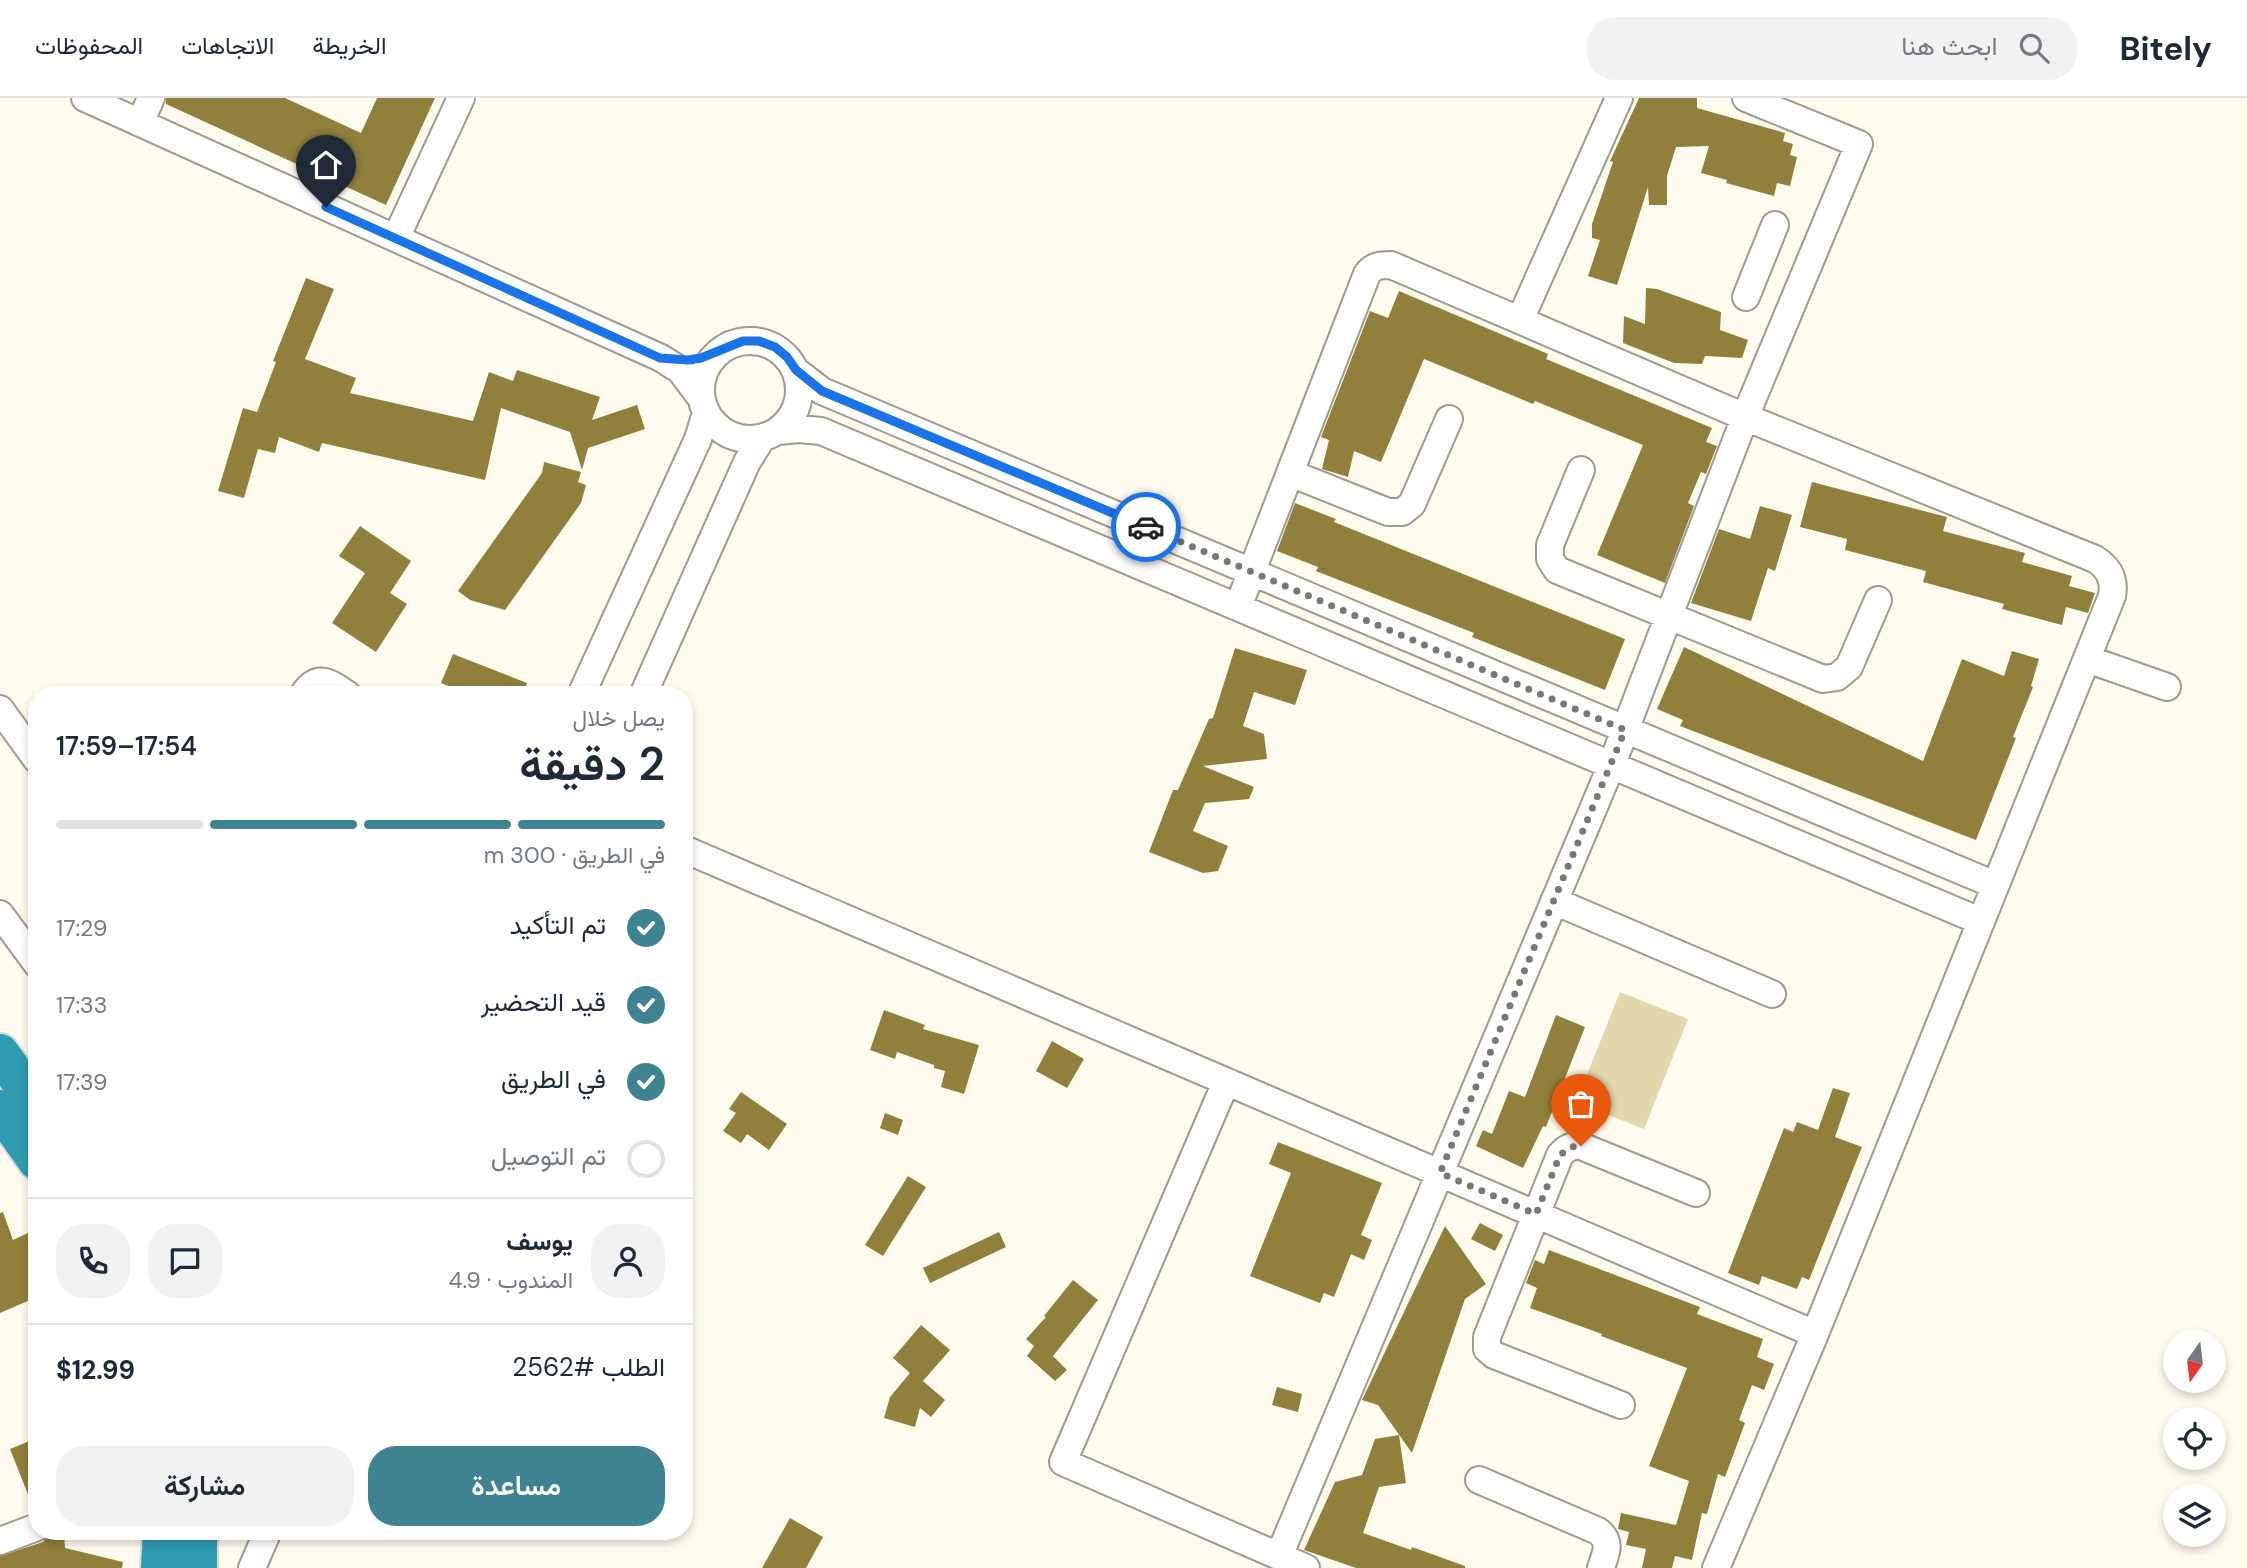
<!DOCTYPE html>
<html lang="ar">
<meta charset="utf-8">
<style>
body{margin:0;font-family:"DM Sans",Vazirmatn,sans-serif;background:#f2f2f3;color:#1f2937;direction:rtl;height:100vh;display:flex;flex-direction:column;font-size:26px;white-space:nowrap}
*{box-sizing:border-box;margin:0}
p{font-size:23px;color:#747a83}
.icon{flex:none;width:38px;height:38px;fill:none;stroke:currentColor;stroke-width:2;stroke-linecap:round;stroke-linejoin:round}
.map{position:relative;flex:1;overflow:hidden;direction:ltr}
.details{position:absolute;left:28px;top:588px;width:665px;height:854px;display:flex;flex-direction:column;background:#fff;border-radius:28px;box-shadow:0 4px 10px #0003;direction:rtl}
.details>*{flex:none}
.needle{width:46px;rotate:194deg}
.tools{position:absolute;left:2163px;top:1232px;display:grid;gap:14px}
.tools a{display:grid;place-items:center;width:63px;height:63px;border-radius:50%;background:#fff;box-shadow:0 4px 10px #0003;font-size:35px}
.pin{position:absolute;display:grid;place-items:center;width:60px;height:60px;color:#fff;margin:-72px -30px;border-radius:50% 50% 50% 0;rotate:-45deg;box-shadow:0 0 7px #0007}
.pin .icon{rotate:45deg}
.courier{position:absolute;display:grid;place-items:center;width:70px;height:70px;margin:-35px;border:5px solid #1a73e8;border-radius:50%;background:#fff;color:#222;box-shadow:0 2px 9px #0007}
.summary em{font-style:normal;font-weight:600}
.summary div{display:flex;flex-direction:column-reverse}
.summary{display:flex;align-items:center;justify-content:space-between;height:119px;padding:0 28px}
h1{font-size:46px;font-weight:600;line-height:52px}
.bar{display:grid;grid-template-columns:repeat(4,1fr);gap:10px 7px;align-content:center;height:84px;padding:0 28px}
.bar i{height:9px;border-radius:5px;background:#e0e1e3}
.bar .on{background:#3f8292}
.bar p{grid-column:span 4}
.line{display:flex;align-items:center;gap:18px;padding:0 28px;border-top:2px solid #e0e1e3}
.line div{flex:1}
.round{display:grid;place-items:center;flex:none;width:74px;height:74px;border-radius:28px;background:#f2f2f3}
ol{padding:0 28px;list-style:none}
li{display:flex;align-items:center;gap:21px;height:77px}
li p{margin-inline-start:auto}
li .icon{padding:7px;border-radius:50%;background:#3f8292;color:#fff;stroke-width:4}
li:last-child{color:#747a83}
li i{width:38px;height:38px;border:4px solid #e0e1e3;border-radius:50%}
.cta{display:flex;gap:14px;margin-top:auto;padding:14px 28px}
.cta a{flex:1;height:80px;border-radius:28px;background:#3f8292;color:#fff;font-size:28px;font-weight:600;line-height:80px;text-align:center}
.cta a+a{background:#f2f2f3;color:#1f2937}
header{display:flex;align-items:center;gap:42px;box-sizing:border-box;height:98px;padding:0 35px;background:#fff;border-bottom:2px solid #e0e1e3}
header strong{font-size:33px}
nav{display:flex;gap:38px;margin-inline-start:auto;font-size:24px}
.search{width:490px;height:63px;background:#f2f2f3;display:flex;align-items:center;gap:18px;box-sizing:border-box;padding:0 24px;border-radius:28px;color:#747a83;font-size:26px}
.map>svg:first-child{display:block}
</style>
<header>
<strong>Bitely</strong>
<div class="search"><svg class="icon" aria-label="search" viewBox="0 0 24 24"><circle cx="10" cy="10" r="6"/><path d="M15 15l6 6"/></svg>ابحث هنا</div>
<nav><a>الخريطة</a><a>الاتجاهات</a><a>المحفوظات</a></nav>
</header>
<div class="map">
<svg width="2247" height="1470" viewBox="0 0 2247 1470">
<rect width="100%" height="100%" fill="#fffbee"/>
<path fill="#e3d8ad" d="M1620,894l68,27 -44,110 -68,-27z"/>
<path fill="#91803c" d="M166,0h119l76,35 16,-35h58l-49,107 -220,-101z
M1639,0h58v10l88,25 -2,8 10,3 -3,11 7,2 -7,29 -13,-3 -3,13 -48,-13 1,-3 -26,-7 8,-27 -33,1 -9,29v29h-18l-1,-18 -31,98 -29,-9 12,-36 -8,-2v-14l21,-62 -3,-1z
M306,180l28,11 -29,70 51,19 -6,15 123,28 16,-49 24,9 4,-11 83,27 -8,23 45,-15 8,24 -57,19 -6,22 -12,-38 -69,-24 -16,72 -163,-37 -3,9 -40,-15 -4,16 -17,-4 -14,49 -26,-7 25,-83 14,4 19,-50 -3,-1z
M1646,190l11,1 64,23 -1,18 28,10 -6,18 -37,-2 -3,8 -28,-1 -51,-20 1,-27 21,8z
M1399,193l149,63 -2,5 166,69 -6,14 11,4 -11,28 -5,-2 -13,31 6,3 -29,77 -68,-28 46,-110 -108,-44 -2,3 -109,-45 -43,103 -27,-11 -6,26 -26,-8 7,-29 -8,-3 49,-126 18,7z
M544,364l37,10 -3,10 8,3 -5,18 -76,107 -35,-10 -12,-9 84,-118z
M1812,384l135,35 -4,14 82,22 -3,9 50,14 -3,10 26,7 -7,20 -22,-6 -4,18 -60,-16 2,-5 -81,-22 3,-11 -81,-21 2,-11 -47,-12z
M1295,405l41,16 -2,3 291,117 -20,51 -133,-53 2,-4 -158,-62 2,-4 -41,-16z
M1760,408l32,9 -17,56 -7,-3 -17,53 -60,-18 28,-74 31,10z
M360,428l51,35 -21,32 17,11 -31,48 -44,-29 33,-50 -26,-17z
M1684,549l239,114 39,-102 42,17 8,-25 27,8 -8,27 2,1 -20,50 3,1 -40,102 -296,-114 3,-6 -26,-11z
M1235,550l72,22 -12,35 -41,-13 -11,34 21,8 3,25 -64,7 51,21 -5,12 -44,4 -12,28 35,15 -10,25 -15,2 -54,-21 24,-62h5l31,-71 4,-1z
M453,556l74,29 -5,12h-51l-30,-12z
M884,912l41,15 -2,4 56,16 -15,49 -23,-7 4,-16 -11,-3v-3l-37,-13 -2,7 -25,-9z
M1556,917l29,12 -39,100 -3,-1 -20,42 -47,-22 7,-16 9,4 17,-43 16,6z
M1052,943l32,18 -17,29 -31,-17z
M1833,990l17,5 -15,44 27,10 -53,133 -7,-3 -5,12 -35,-13 -3,9 -31,-12 56,-145 9,4 4,-10 21,8z
M741,994l46,32 -18,26 -22,-16 -6,9 -18,-12 13,-18 -7,-4z
M885,1015l18,7 -5,15 -18,-7z
M1278,1044l104,41 -21,52 11,5 -8,20 -13,-6 -17,43 -10,-4 -4,10 -70,-27 41,-103 -22,-9z
M908,1078l18,11 -43,69 -18,-11z
M3,1114l10,28 17,-8 7,13v21l-5,3 5,11v17l-37,16v-100z
M1480,1125l23,12 -8,16 -24,-12z
M1445,1128l41,58 -21,15 -53,154 -34,-48 -16,-5z
M999,1134l7,15 -76,36 -7,-15z
M1549,1152l151,57 -3,7 66,25 -6,18 17,7 -10,26 -12,-5 -13,35 6,3 -20,54 -7,-3 -11,40 -5,-1 -10,47 -17,-4 -3,12h-30l4,-19 -20,-4 3,-13 -11,-3 3,-16 55,12 13,-44 -40,-15 38,-98 -86,-32 1,-2 -72,-26 7,-20 -11,-5 9,-23 9,4z
M1073,1182l25,20 -45,56 14,14 -12,11 -28,-25 7,-10 -8,-7 20,-22 -2,-1z
M921,1227l29,25 -27,31 22,19 -14,17 -11,-9 -5,19 -31,-9 6,-21 20,-24 -17,-15z
M1277,1289l25,7 -4,18 -26,-7z
M1399,1337l7,48 -27,4 -16,46 48,17 1,-3 53,19v2h-109l-52,-18 31,-68 27,-7 13,-36z
M37,1340v74h-2l-25,-63z
M790,1420l33,19 -17,31h-44z
M52,1433h12l1,17 58,14 -1,6h-122v-12l43,-14z"/>
<g fill="none" stroke-linecap="round" stroke-linejoin="round">
<g stroke="#9e9b8f" stroke-width="30">
<path id="minor" d="M85,0l576,260 19,12 21,28
M140,25l11,-25
M396,140l65,-140
M1746,199l29,-72
M1520,222l99,-222
M701 292a49 49 0 1 1 98 0a49 49 0 1 1-98 0Z
M796,273l26,20 1173,494
M778,333l21,-2 22,2 1159,490
M1581,372l-31,75v14l7,11 266,109 14,-2 12,-10 29,-67
M1290,375l98,39h14l10,-8 37,-85
M1238,509l129,-333c7,-9 14,-9 24,-9l354,152 350,142c14,9 20,21 17,37l-297,738 -99,234
M2087,561l80,28
M303,597c15,-23 27,-12 45,0
M581,597l117,-256 8,-26
M643,597l104,-233 15,-24
M0,611l37,51
M684,751l1131,485
M1554,803l218,93
M0,816l37,50
M1226,984l-163,380 243,106
M1621,1307l-127,-50 -7,-6v-12l73,-182c6,-7 12,-10 21,-9l115,47
M1479,1382l119,51c14,11 8,22 3,37
M0,1443l37,-14
M1279,1458l333,-792 133,-347 114,-273 -113,-46
M252,1470l16,-37"/>
</g>
<g stroke="#dadad9" stroke-width="42">
<path id="highway" d="M0,955l37,52
M0,1011l37,52
M160,1470l2,-37
M198,1470v-37"/>
</g>
<use href="#minor" stroke="#fff" stroke-width="26"/>
<use href="#highway" stroke="#309cb3" stroke-width="38"/>
</g>
<g fill="none" stroke-linecap="round" stroke-linejoin="round">
<path stroke="#7a7870" stroke-width="7" stroke-dasharray="0 12.6" d="M1146,429l479,203 -185,443 96,41 24,-59 10,-8 11,-1"/>
<path stroke="#1a73e8" stroke-width="9" d="M326,109l334,151 28,2 13,-2 42,-17h16l16,6 12,10 9,13 26,21 324,136"/>
</g>
</svg>
<div class="tools">
<a><svg class="needle" viewBox="-14 -14 28 28"><path d="M0-13l5 13h-10z" fill="#e53935"/><path d="M0 13l5-13h-10z" fill="#747a83"/></svg></a>
<a><svg class="icon" aria-label="locate" viewBox="0 0 24 24"><circle cx="12" cy="12" r="6"/><path d="M12 2v4M12 18v4M2 12h4M18 12h4"/></svg></a>
<a><svg class="icon" aria-label="layers" viewBox="0 0 24 24"><path d="M12 4l9 5-9 5-9-5zM3 14l9 5 9-5"/></svg></a>
</div>
<div class="pin" style="left:1581px;top:1048px;background:#ea580c"><svg class="icon" aria-label="bag" viewBox="0 0 24 24"><path d="M5 8h14l-1 12H6zM9 8a3 3 0 0 1 6 0"/></svg></div>
<div class="pin" style="left:326px;top:109px;background:#1f2937"><svg class="icon" aria-label="home" viewBox="0 0 24 24"><path d="M3 11l9-7 9 7M6 9v11h12V9"/></svg></div>
<div class="courier" style="left:1146px;top:429px"><svg class="icon" aria-label="car" viewBox="0 0 24 24"><path d="M5 17H2v-5l4-1 3-4h7l3 4 3 1v5h-3M9 17h6M6 11h13"/><circle cx="7" cy="17" r="2"/><circle cx="17" cy="17" r="2"/></svg></div>
<section class="details">
<div class="summary"><div><h1>2 دقيقة</h1><p>يصل خلال</p></div><em>17:54–17:59</em></div>
<div class="bar"><i class="on"></i><i class="on"></i><i class="on"></i><i></i><p>في الطريق · 300 m</p></div>
<ol>
<li><svg class="icon" aria-label="check" viewBox="0 0 24 24"><path d="M5 12l5 5 9-10"/></svg>تم التأكيد<p>17:29</p></li>
<li><svg class="icon" aria-label="check" viewBox="0 0 24 24"><path d="M5 12l5 5 9-10"/></svg>قيد التحضير<p>17:33</p></li>
<li><svg class="icon" aria-label="check" viewBox="0 0 24 24"><path d="M5 12l5 5 9-10"/></svg>في الطريق<p>17:39</p></li>
<li><i></i>تم التوصيل</li>
</ol>
<div class="line" style="height:126px"><a class="round"><svg class="icon" aria-label="person" viewBox="0 0 24 24"><circle cx="12" cy="8" r="4"/><path d="M4 21q1-7 8-7t8 7"/></svg></a><div><b>يوسف</b><p>المندوب · 4.9</p></div><a class="round"><svg class="icon" aria-label="chat" viewBox="0 0 24 24"><path d="M4 5h16v11H9l-5 4z"/></svg></a><a class="round"><svg class="icon" aria-label="phone" viewBox="0 0 24 24"><path d="M5 4h4l2 5-3 2q2 4 5 5l2-3 5 2v4C11 20 4 13 5 4z"/></svg></a></div>
<div class="line" style="height:91px"><div>الطلب #2562</div><b>$12.99</b></div>
<div class="cta"><a>مساعدة</a><a>مشاركة</a></div>
</section>
</div>
